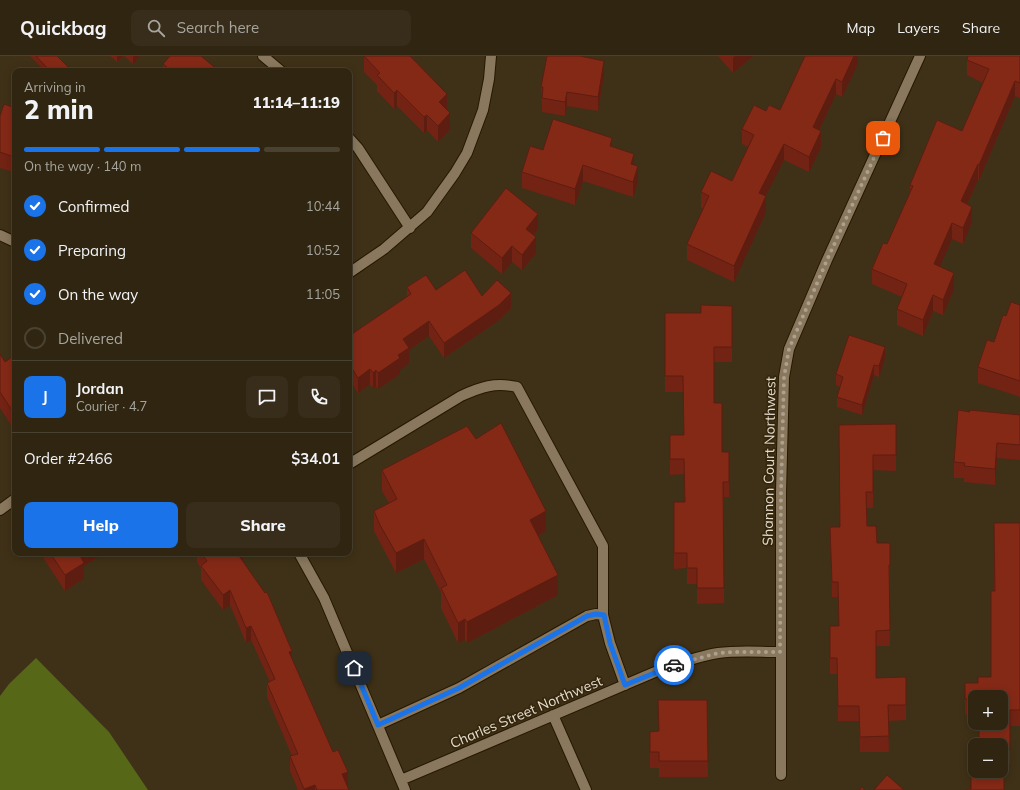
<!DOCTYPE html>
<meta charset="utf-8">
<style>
body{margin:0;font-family:Mulish,sans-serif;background:#372d1a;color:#f1f3f6;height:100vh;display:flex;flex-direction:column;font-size:15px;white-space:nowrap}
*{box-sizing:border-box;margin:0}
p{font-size:13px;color:#a7a59f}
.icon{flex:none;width:22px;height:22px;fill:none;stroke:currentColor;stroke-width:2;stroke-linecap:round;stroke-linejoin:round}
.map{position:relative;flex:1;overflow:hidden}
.sheet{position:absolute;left:12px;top:12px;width:340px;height:488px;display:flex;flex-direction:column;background:#2f2511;border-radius:8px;box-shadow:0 2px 10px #0003,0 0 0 1px #4a4231}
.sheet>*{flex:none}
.tools{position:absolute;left:968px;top:634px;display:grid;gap:8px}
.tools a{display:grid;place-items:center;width:40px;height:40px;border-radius:8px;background:#2f2511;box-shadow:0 2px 10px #0003,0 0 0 1px #4a4231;font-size:20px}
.pin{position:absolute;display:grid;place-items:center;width:34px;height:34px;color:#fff;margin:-17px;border-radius:8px;box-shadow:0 2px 6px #0006}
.courier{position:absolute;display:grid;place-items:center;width:40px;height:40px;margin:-20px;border:3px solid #1a73e8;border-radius:50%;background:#fff;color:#222;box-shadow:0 1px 5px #0007}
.summary em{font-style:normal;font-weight:800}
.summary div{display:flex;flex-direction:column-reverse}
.summary{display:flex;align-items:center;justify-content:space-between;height:68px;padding:0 12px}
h1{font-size:26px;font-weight:800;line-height:30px}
.bar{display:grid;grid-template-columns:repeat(4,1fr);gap:6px 4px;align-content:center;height:48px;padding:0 12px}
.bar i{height:5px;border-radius:3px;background:#4a4231}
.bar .selected{background:#1a73e8}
.bar p{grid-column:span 4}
.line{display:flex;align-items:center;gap:10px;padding:0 12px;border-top:1px solid #4a4231}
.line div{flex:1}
.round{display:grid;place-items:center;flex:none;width:42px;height:42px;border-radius:8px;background:#372d1a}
ol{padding:0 12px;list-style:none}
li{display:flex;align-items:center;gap:12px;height:44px}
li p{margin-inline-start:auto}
li .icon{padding:4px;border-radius:50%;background:#1a73e8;color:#fff;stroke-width:4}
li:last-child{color:#a7a59f}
li i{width:22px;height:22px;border:2px solid #4a4231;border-radius:50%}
.button{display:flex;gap:8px;margin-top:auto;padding:8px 12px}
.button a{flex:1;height:46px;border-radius:8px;background:#1a73e8;color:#fff;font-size:16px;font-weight:800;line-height:46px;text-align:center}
.button a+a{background:#372d1a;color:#f1f3f6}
header{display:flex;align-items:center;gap:24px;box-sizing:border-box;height:56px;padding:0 20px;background:#2f2511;border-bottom:1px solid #4a4231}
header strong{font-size:19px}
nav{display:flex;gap:22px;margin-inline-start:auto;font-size:14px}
.search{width:280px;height:36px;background:#372d1a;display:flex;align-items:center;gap:10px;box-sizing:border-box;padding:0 14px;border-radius:8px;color:#a7a59f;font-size:15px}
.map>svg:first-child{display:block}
</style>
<header>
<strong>Quickbag</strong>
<div class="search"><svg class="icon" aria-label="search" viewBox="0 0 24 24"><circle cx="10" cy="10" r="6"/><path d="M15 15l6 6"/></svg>Search here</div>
<nav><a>Map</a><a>Layers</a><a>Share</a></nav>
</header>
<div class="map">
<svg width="1020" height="734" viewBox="0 0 1020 734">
<rect width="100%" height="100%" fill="#3f3117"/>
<path fill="#566718" d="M36,602l73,74 39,58h-148v-94l9,-12z"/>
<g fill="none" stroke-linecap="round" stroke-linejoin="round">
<g stroke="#261801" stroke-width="12">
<path id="minor" d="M263,0l18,15
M349,82l9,10 52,80
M0,179l15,7
M349,217l35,-24 43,-37 28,-39 12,-20 16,-43 6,-31 2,-23
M349,408l112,-68c20,-9 34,-14 56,-9l86,159v69l7,28 15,42
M0,454l15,-11
M299,497l25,45 81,192
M553,659l33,75
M378,669l81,-37 128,-72 9,-2 7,1
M781,719v-283l3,-115 5,-28 38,-89 93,-204
M401,724l261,-111c18,-6 37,-13 56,-16 21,-3 41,-1 62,-1"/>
</g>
<use href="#minor" stroke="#89785d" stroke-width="10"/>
</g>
<path fill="#722314" d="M30,0h27l15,15h-27z
M110,0h13l-6,6z
M124,0h16l-7,8z
M364,0l83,54 3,19 -12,13 -11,-12 -3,3 -27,-27 -3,3 -17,-18v-6l-13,-13z
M547,0h35v1l22,17 -6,37 -31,-5 -2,10 -23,-4 -1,-25z
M718,0h35l-20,17z
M858,0v8l-16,33 -6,-3 -17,36 2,17 -12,25 -25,-12 -19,36 1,16 -32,70 -47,-22v-16l16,-35 -2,-1v-16l31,-11 16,-34 -6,-3v-15l24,-18 14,-1z
M1020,0v42l-5,-2 -36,84h-1l-11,24 5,18 -9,22 -11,-5 -13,28 15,22 -11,26 -10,-4 -10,25 -26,-11v-16l5,-12 -30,-13v-15l15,-25 23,-49v-10l52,-54 21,-48 -16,-8v-15z
M163,8l56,7h-56z
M15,52v69l-2,-1v-4l-13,-4v-52z
M612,90l22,19 4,17 -5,15 -50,-16 -8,24 -53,-17v-16l21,-22z
M538,173l-5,6 3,18 -14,17 -10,-8 -10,12 -31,-26v-15z
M407,231l29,3 46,6 29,12 -12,12 -55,38 -15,-22 -20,14v13l-9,7v4l-22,15 -2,-3 -3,2 -3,-4 -12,9 -9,-14v-43l58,-39z
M1020,249v92l-42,-14v-16l16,-25 12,-26z
M732,250v56h-18v41l8,49h7v45h-5v106l-27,1v-20h-10v-16l-13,1v-67h11l-1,-28 -14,1v-40h14l-1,-43h-18v-79h36z
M0,298l5,8 10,-7v76l-15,-23z
M885,302l-6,19 -5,-2 -12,40 -25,-8v-10l3,-10 -4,-2v-11z
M1020,359v45l-23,-2 -2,27 -31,-3v-4h-10v-16z
M896,368v47l-23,-1v38h-6v18l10,17h13v38h-1l1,65h-14v32l30,-1v43l-18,1 1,31h-29l-1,-31h-21l-1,-47h-7v-48h9l-1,-29h-6l-2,-70h10l-1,-102z
M382,414l164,61 -8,4 20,60 -91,48 -2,-4 -7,4 -17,-35v-16l-17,-33 -28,14 -22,-42v-20l15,-8 -7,-12z
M994,467h26v203h-10v38l-6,1v25h-37v-1h4v-19h4v1h26v-26h-22v-22h22v-26h-26v17l-10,1v-32h13v-6h13v-86h3z
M40,497h64l-20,13v12l-19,13z
M197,497h46v9l49,97 57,131h-51l-8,-19v-15h2l-25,-59v-14l3,-1 -19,-42 -5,3 -16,-38 -7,5 -22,-30v-12l-4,-6z
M707,644l1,77h-49v-9h-9v-36h9z"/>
<path fill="#5d1d10" d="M117,0h6l-6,6z
M133,0h7l-7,8z
M735,0h18l-20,17v-15z
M854,0h4v8l-16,33v-15z
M604,5v13l-6,37v-14z
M836,23v15l-23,49v-16z
M1015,25v15l-36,84v-15z
M397,34v16l-3,3v-16z
M567,36v14l-2,10v-14z
M447,38v16l-8,-8z
M450,57v16l-12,13v-16z
M427,59v15l-3,3v-16z
M821,75v16l-12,25v-15z
M612,82v16l-2,-8z
M784,88v16l-25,49v-16z
M634,98v15l-3,-5z
M978,108v16l-17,37v-16z
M583,109v16l-8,24v-16z
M638,110v16l-5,15v-15z
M766,140v16l-32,70v-16z
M972,151v15l-9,22v-16z
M538,158v15l-12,16v-16z
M952,167v16l-18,41v-16z
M536,181v16l-14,17v-15z
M512,190v16l-10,12v-16z
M954,217v16l-11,26v-15z
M511,237v15l-12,12 -55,38v-15z
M933,239v16l-10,25v-16z
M429,265v15l-20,14v13l-9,7v4l-22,15v-16l20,-18 5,-16z
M885,291v11l-6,19v-11z
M874,309v10l-12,40v-10z
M370,313v15l-12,9v-15z
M376,314v16l-3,2v-15z
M997,387v15l-2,27v-16z
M546,455v20l-16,9v-20z
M424,483v20l-28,14v-20z
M81,497h23l-20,13v12l-19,13v-16l14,-21z
M237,497h6v10z
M558,519v20l-91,48v-21z
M230,534v15l-7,5v-15z
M465,563v20l-7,4v-20z
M251,570v14l-5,3v-15z
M292,595v15l-3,-14z
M348,716v15l-6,2v-15z
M315,729v5h-11v-1z"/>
<path fill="#852917" stroke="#5d1d10" d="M36,0h21l15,15h-22z
M170,0h31l18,15h-47l-9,-7z
M364,0h46l37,38 -8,8 11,11 -12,13 -11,-11 -3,2 -27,-27 -3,3 -17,-18 3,-2z
M547,0h33l24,5 -6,36 -31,-5 -2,10 -23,-4 1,-11h-2z
M805,0h49l-12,26 -6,-3 -23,48 8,4 -12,26 -25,-13 -25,49 7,3 -32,70 -47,-22 22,-48 -8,-4 10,-21 21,10 22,-46 -12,-6 12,-24 12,6 3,-6 11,5z
M968,0h52v27l-5,-2 -36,84 -1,-1 -17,37 11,6 -9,21 -11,-5 -18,41 20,9 -11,27 -10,-5 -10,25 -26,-11 10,-25 -35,-15 11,-26 4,1 26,-58 -3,-1 27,-65 25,11 27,-62 -22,-9z
M4,48l11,4v53h-2l1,-4 -14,-5v-36z
M553,63l59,19 -2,8 24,8 -3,10 7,2 -5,16 -50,-17 -8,24 -53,-17 8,-26 13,4z
M506,132l32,26 -12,15 10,8 -14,18 -10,-9 -10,12 -31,-25z
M465,214l17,26 15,-16 14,13 -12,12 -55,38 -15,-22 -26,18 6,9 -11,7 2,3 -22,15 -2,-3 -3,3 -3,-4 -12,9 -9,-14v-28l62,-42 -4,-7 19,-12 10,15z
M1011,246l9,3v76l-42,-14 9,-27 7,2 9,-27 3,1z
M701,249l31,1v41h-18v56h8v49h7v30h-6l1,106h-27v-20h-10v-15h-13v-51h11l-1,-43h-14v-24h14l-1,-59h-18v-63h36z
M849,279l36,12 -6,19 -5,-1 -12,40 -25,-8 6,-20 -7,-3z
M0,298l5,8 10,-7v60l-15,-23z
M958,354l12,2 -1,-2 51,5v30l-23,-2 -2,26 -31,-3 1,-3 -11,-1z
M501,367l45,88 -16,9 28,55 -91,47 -2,-3 -7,4 -17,-35 6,-3 -23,-46 -28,14 -16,-28 -6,-14 23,-12 -15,-29 85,-44 9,13z
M896,368v31h-23v37h-7l1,34h9l1,17h13v22h-1l1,65 -14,1v47l30,-1v28h-18l1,31 -29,1 -1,-31h-21l-1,-48h-7v-32h9l-1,-44h-6l-2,-55h10l-1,-102z
M994,467h26v187h-10v39h-6v41h-37v-1h4v-19h4v1h26v-26h-22v-22h22v-26h-26v2h-10v-16h13v-6h13v-86h4z
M50,497h31l-2,1 5,9 -19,12z
M201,497h36l28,40 2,-1 25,59 -3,1 44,100 5,-2 10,22 -6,2 7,16h-32l-2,-5 -11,4 -14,-33 8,-2 -31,-71 8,-4 -24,-53 -5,2 -16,-38 -7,5 -22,-29 6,-5z
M658,644h49l1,61h-49v-9h-9v-20l9,-1z
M887,719l17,15h-30z
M862,731l3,3h-6z"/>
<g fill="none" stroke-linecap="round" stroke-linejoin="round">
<path stroke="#aca18f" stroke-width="4" stroke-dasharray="0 7.2" d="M674,609l44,-12 19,-1h43l1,-160 3,-115 5,-28 38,-89 56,-122"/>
<path stroke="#1a73e8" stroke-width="5" d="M354,612l24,57 81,-37 128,-72 9,-2 8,1 6,28 15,42 49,-20"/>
</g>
<g text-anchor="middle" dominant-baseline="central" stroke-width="3.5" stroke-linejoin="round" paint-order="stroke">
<g font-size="14" fill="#e7decf" stroke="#35270d">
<text transform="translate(769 405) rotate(-89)">Shannon Court Northwest</text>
<text transform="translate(526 656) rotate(-23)">Charles Street Northwest</text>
</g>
</g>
</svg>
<div class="tools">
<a>+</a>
<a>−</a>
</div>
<div class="pin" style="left:883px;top:82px;background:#ea580c"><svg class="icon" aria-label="bag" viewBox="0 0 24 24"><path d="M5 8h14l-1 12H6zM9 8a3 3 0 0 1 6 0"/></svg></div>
<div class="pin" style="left:354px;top:612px;background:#1f2937"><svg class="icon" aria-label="home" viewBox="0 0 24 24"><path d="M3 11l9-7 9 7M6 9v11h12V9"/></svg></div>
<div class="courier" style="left:674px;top:609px"><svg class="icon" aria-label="car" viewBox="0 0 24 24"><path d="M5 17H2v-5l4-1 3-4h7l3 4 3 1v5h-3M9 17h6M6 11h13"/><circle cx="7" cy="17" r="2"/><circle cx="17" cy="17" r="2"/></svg></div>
<section class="sheet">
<div class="summary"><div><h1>2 min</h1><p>Arriving in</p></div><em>11:14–11:19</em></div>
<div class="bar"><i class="selected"></i><i class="selected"></i><i class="selected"></i><i></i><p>On the way · 140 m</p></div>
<ol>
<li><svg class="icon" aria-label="check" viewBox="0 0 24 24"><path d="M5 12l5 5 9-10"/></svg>Confirmed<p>10:44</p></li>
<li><svg class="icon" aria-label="check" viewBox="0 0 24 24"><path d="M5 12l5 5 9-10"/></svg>Preparing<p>10:52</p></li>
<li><svg class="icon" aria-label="check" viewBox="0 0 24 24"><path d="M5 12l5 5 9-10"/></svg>On the way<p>11:05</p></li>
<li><i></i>Delivered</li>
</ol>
<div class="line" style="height:72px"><b class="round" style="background:#1a73e8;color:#fff">J</b><div><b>Jordan</b><p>Courier · 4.7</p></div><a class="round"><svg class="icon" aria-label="chat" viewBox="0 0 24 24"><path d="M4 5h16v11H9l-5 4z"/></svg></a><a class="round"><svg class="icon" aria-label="phone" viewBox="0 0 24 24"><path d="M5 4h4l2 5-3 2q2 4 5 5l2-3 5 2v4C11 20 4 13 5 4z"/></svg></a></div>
<div class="line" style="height:52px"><div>Order #2466</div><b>$34.01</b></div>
<div class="button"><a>Help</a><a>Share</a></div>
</section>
</div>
